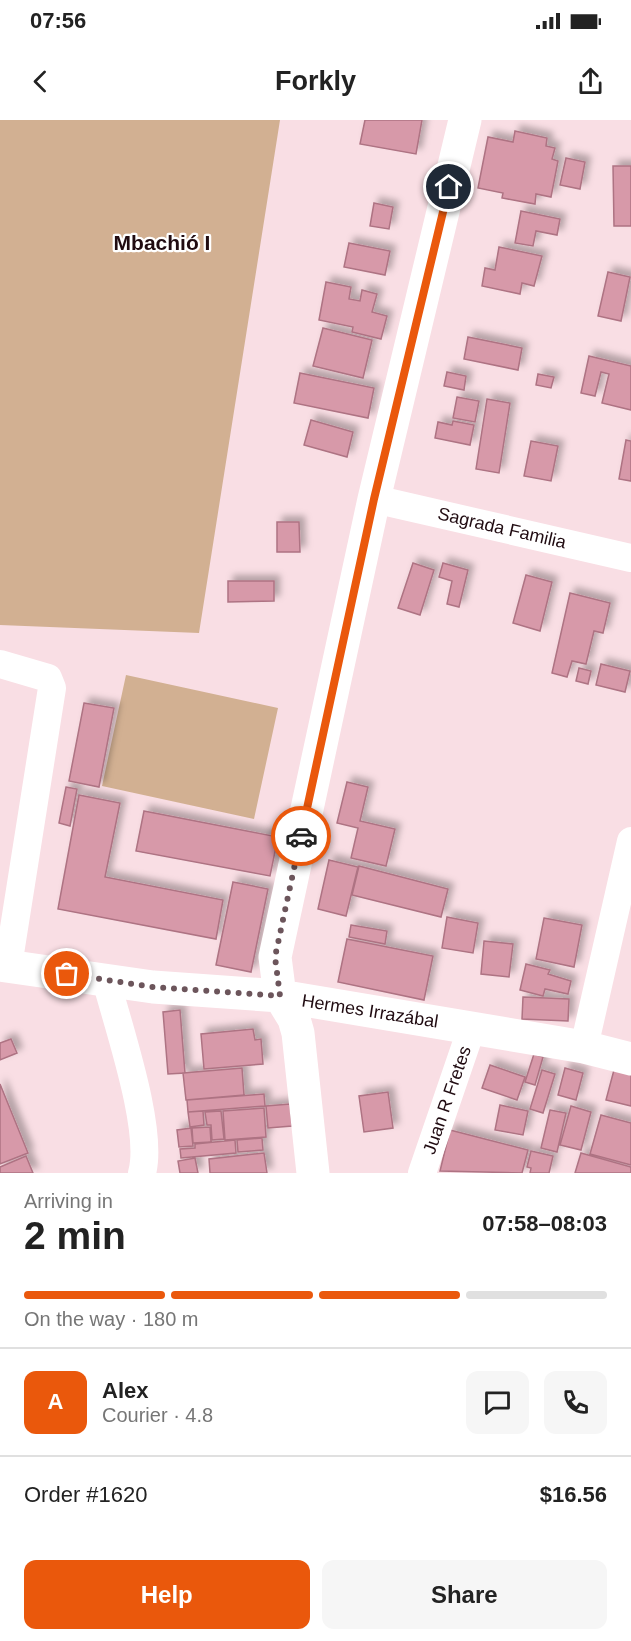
<!DOCTYPE html>
<meta charset="utf-8">
<style>
body{margin:0;font-family:Arial,sans-serif;background:#f6f6f6;color:#222;height:100vh;display:flex;flex-direction:column;font-size:22px;white-space:nowrap}
*{box-sizing:border-box;margin:0}
p{font-size:20px;color:#767676}
.icon{flex:none;width:33px;height:33px;fill:none;stroke:currentColor;stroke-width:2;stroke-linecap:round;stroke-linejoin:round}
.map{position:relative;height:1053px;overflow:hidden}
.details{display:flex;flex-direction:column;background:#fff;flex:1}
.details>*{flex:none}
.pin{position:absolute;display:grid;place-items:center;width:51px;height:51px;color:#fff;margin:-26px;border:3px solid #fff;border-radius:50%;box-shadow:0 2px 6px #0007}
.courier{position:absolute;display:grid;place-items:center;width:60px;height:60px;margin:-30px;border:4px solid #ea580c;border-radius:50%;background:#fff;color:#222;box-shadow:0 2px 8px #0007}
.overview em{font-style:normal;font-weight:600}
.overview div{display:flex;flex-direction:column-reverse}
.overview{display:flex;align-items:center;justify-content:space-between;height:102px;padding:0 24px}
h1{font-size:39px;font-weight:600;line-height:45px}
.bar{display:grid;grid-template-columns:repeat(4,1fr);gap:9px 6px;align-content:center;height:72px;padding:0 24px}
.bar i{height:8px;border-radius:4px;background:#e0e0e0}
.bar .selected{background:#ea580c}
.bar p{grid-column:span 4}
.line{display:flex;align-items:center;gap:15px;padding:0 24px;border-top:2px solid #e0e0e0}
.line div{flex:1}
.round{display:grid;place-items:center;flex:none;width:63px;height:63px;border-radius:12px;background:#f6f6f6}
.action{display:flex;gap:12px;margin-top:auto;padding:12px 24px}
.action a{flex:1;height:69px;border-radius:12px;background:#ea580c;color:#fff;font-size:24px;font-weight:600;line-height:69px;text-align:center}
.action a+a{background:#f6f6f6;color:#222}
.status{display:flex;justify-content:space-between;align-items:center;height:42px;padding:0 30px;background:#fff;direction:ltr}
.status svg{height:16px;fill:currentColor}
header{display:flex;justify-content:space-between;align-items:center;height:78px;padding:0 24px;background:#fff;font-size:27px;font-weight:600}
.map>svg:first-child{display:block}
</style>
<div class="status"><b>07:56</b><svg viewBox="0 0 49 12"><path d="M0 12V9h3v3zM5 12V6h3v6zM10 12V3h3v9zM15 12V0h3v12zM26 1h20v11H26zM47 4h2v5h-2z"/></svg></div>
<header><svg class="icon" aria-label="back" viewBox="0 0 24 24"><path d="M15 5l-7 7 7 7"/></svg>Forkly<svg class="icon" aria-label="share" viewBox="0 0 24 24"><path d="M12 15V3M7 8l5-5 5 5M5 13v7h14v-7"/></svg></header>
<div class="map">
<svg width="631" height="1053" viewBox="0 0 631 1053">
<defs>
<filter id="shadow"><feDropShadow dx="5.5" dy="-5.5" stdDeviation="3" flood-color="#0004"/></filter>
</defs>
<rect width="100%" height="100%" fill="#f9dee4"/>
<path fill="#d2b092" d="M0,0h280l-81,513 -199,-8z
M126,555l152,33 -24,111 -152,-33z"/>
<path fill="#d799a9" stroke="#ae7383" stroke-width="1.5" filter="url(#shadow)" d="M365,0h57l-6,34 -56,-10z
M515,11l32,7 -1,8 9,2 -3,11 6,2 -7,36 -15,-3 -1,10 -33,-6 1,-5 -25,-5 10,-51 25,5z
M566,38l19,4 -5,27 -20,-4z
M613,46h18v60h-17z
M374,83l19,4 -4,22 -19,-3z
M521,91l39,8 -3,16 -21,-4 -3,15 -18,-3z
M349,123l41,8 -5,24 -41,-8z
M499,127l43,9 -8,30 -12,-3 -2,11 -38,-8 3,-18 10,2z
M608,152l22,5 -9,44 -23,-5z
M326,162l25,5 -2,12 11,2 2,-11 15,4 -5,18 15,4 -6,23 -29,-7 1,-5 -34,-7z
M323,208l49,12 -9,38 -50,-12z
M468,217l54,11 -4,22 -54,-11z
M589,236l42,10v44l-29,-7 7,-29 -8,-2 -6,24 -14,-3z
M447,252l19,4 -2,14 -20,-4z
M300,253l74,15 -6,30 -74,-15z
M538,254l16,3 -3,11 -15,-3z
M457,277l22,4 -4,21 -22,-4z
M487,279l23,4 -11,70 -23,-4z
M311,300l42,12 -6,25 -43,-12z
M453,301l21,4 -4,20 -35,-7 3,-16 14,3z
M626,320l5,1v40l-12,-2z
M531,321l27,5 -7,35 -27,-5z
M277,402h22l1,30h-23z
M413,443l21,7 -14,45 -22,-7z
M443,443l25,7 -9,37 -12,-3 5,-23 -13,-4z
M526,455l26,7 -12,49 -27,-8z
M228,461h46v20l-46,1z
M570,473l40,10 -7,30 -9,-2 -8,33 -14,-3 -5,16 -15,-4z
M601,544l29,7 -5,21 -29,-7z
M579,548l12,3 -3,13 -12,-3z
M84,583l30,5 -15,79 -30,-6z
M347,662l21,5 -8,34 35,8 -9,37 -35,-8 7,-30 -21,-5z
M66,667l11,2 -7,37 -11,-3z
M79,675l41,8 -15,74 118,23 -7,39 -158,-30z
M144,691l134,26 -8,39 -134,-25z
M329,740l29,7 -12,49 -28,-7z
M359,746l89,23 -7,28 -89,-22z
M233,762l35,7 -17,83 -35,-7z
M447,797l31,6 -5,30 -31,-5z
M544,798l38,7 -8,42 -38,-8z
M351,805l36,6 -2,13 -36,-7z
M347,819l86,17 -9,44 -86,-18z
M484,821l29,3 -4,33 -28,-3z
M526,844l24,6 -2,4 23,7 -3,13 -23,-5 -2,7 -23,-6z
M523,877l46,2 -1,22 -46,-2z
M180,890l5,63 -17,1 -5,-62z
M253,909l2,11 6,-1 2,25 -59,5 -3,-35z
M11,919l6,14 -17,7v-17z
M534,934l9,3 -8,28 -10,-3z
M490,945l35,12 -8,23 -35,-12z
M242,948l2,27 -58,5 -3,-27z
M565,948l18,5 -7,27 -18,-5z
M542,950l13,4 -12,39 -13,-4z
M614,950l17,4v32l-25,-6z
M0,964l28,69 -28,11z
M388,972l5,36 -29,4 -5,-36z
M264,974l1,12 -77,6 -1,-12z
M290,984l2,22 -24,2 -2,-22z
M500,985l28,6 -5,24 -28,-5z
M571,986l20,6 -10,38 -21,-5z
M264,988l2,29 -41,3 -2,-29z
M550,990l16,3 -9,39 -16,-4z
M203,991l1,14 -14,2 -2,-15z
M221,991l3,28 -12,1 -1,-15h-4l-2,-13z
M601,995l30,8v42l-41,-11z
M210,1007l1,15 -18,1 -1,-15z
M191,1008l2,18 -14,1 -2,-17z
M450,1010l78,20 -6,23 -82,-2z
M262,1018l1,12 -25,2 -1,-12z
M235,1020l1,13 -55,5 -1,-9 15,-1v-4z
M531,1031l22,5 -4,17h-19l1,-5 -4,-1z
M264,1033l3,20h-57l-1,-14z
M581,1033l50,14v6h-56z
M26,1036l7,17h-33v-6z
M195,1038l3,15h-18l-2,-12z"/>
<g fill="none" stroke-linecap="round" stroke-linejoin="round">
<path stroke="#fff" stroke-width="28" d="M374,379l257,59
M0,544l48,14 4,10 -44,278
M106,860c12,46 48,150 36,193
M584,927l47,-206
M422,1053l50,-146"/>
<path stroke="#fff" stroke-width="33" d="M0,845l153,22 127,9 304,51 47,12
M313,1053l-15,-140 -4,-14 -14,-23 -5,-39 99,-458 91,-379"/>
</g>
<g fill="none" stroke-linecap="round" stroke-linejoin="round">
<path stroke="#6c555b" stroke-width="6" stroke-dasharray="0 10.8" d="M67,854l86,13 127,9 -5,-39 26,-121"/>
<path stroke="#ea580c" stroke-width="8" d="M301,716l73,-337 75,-312"/>
</g>
<g text-anchor="middle" dominant-baseline="central" stroke-width="4.5" stroke-linejoin="round" paint-order="stroke">
<g font-size="18" fill="#200b11" stroke="#fff">
<text transform="translate(502 408) rotate(13)">Sagrada Familia</text>
<text transform="translate(370 891) rotate(9)">Hermes Irrazábal</text>
<text transform="translate(447 980) rotate(-71)">Juan R Fretes</text>
</g>
<g font-size="21" font-weight="bold" fill="#200b11" stroke="#fff">
<text x="162" y="122">Mbachió I</text>
</g>
</g>
</svg>
<div class="pin" style="left:67px;top:854px;background:#ea580c"><svg class="icon" aria-label="bag" viewBox="0 0 24 24"><path d="M5 8h14l-1 12H6zM9 8a3 3 0 0 1 6 0"/></svg></div>
<div class="pin" style="left:449px;top:67px;background:#1f2937"><svg class="icon" aria-label="home" viewBox="0 0 24 24"><path d="M3 11l9-7 9 7M6 9v11h12V9"/></svg></div>
<div class="courier" style="left:301px;top:716px"><svg class="icon" aria-label="car" viewBox="0 0 24 24"><path d="M5 17H2v-5l4-1 3-4h7l3 4 3 1v5h-3M9 17h6M6 11h13"/><circle cx="7" cy="17" r="2"/><circle cx="17" cy="17" r="2"/></svg></div>
</div>
<section class="details">
<div class="overview"><div><h1>2 min</h1><p>Arriving in</p></div><em>07:58–08:03</em></div>
<div class="bar"><i class="selected"></i><i class="selected"></i><i class="selected"></i><i></i><p>On the way · 180 m</p></div>
<div class="line" style="height:108px"><b class="round" style="background:#ea580c;color:#fff">A</b><div><b>Alex</b><p>Courier · 4.8</p></div><a class="round"><svg class="icon" aria-label="chat" viewBox="0 0 24 24"><path d="M4 5h16v11H9l-5 4z"/></svg></a><a class="round"><svg class="icon" aria-label="phone" viewBox="0 0 24 24"><path d="M5 4h4l2 5-3 2q2 4 5 5l2-3 5 2v4C11 20 4 13 5 4z"/></svg></a></div>
<div class="line" style="height:78px"><div>Order #1620</div><b>$16.56</b></div>
<div class="action"><a>Help</a><a>Share</a></div>
</section>
